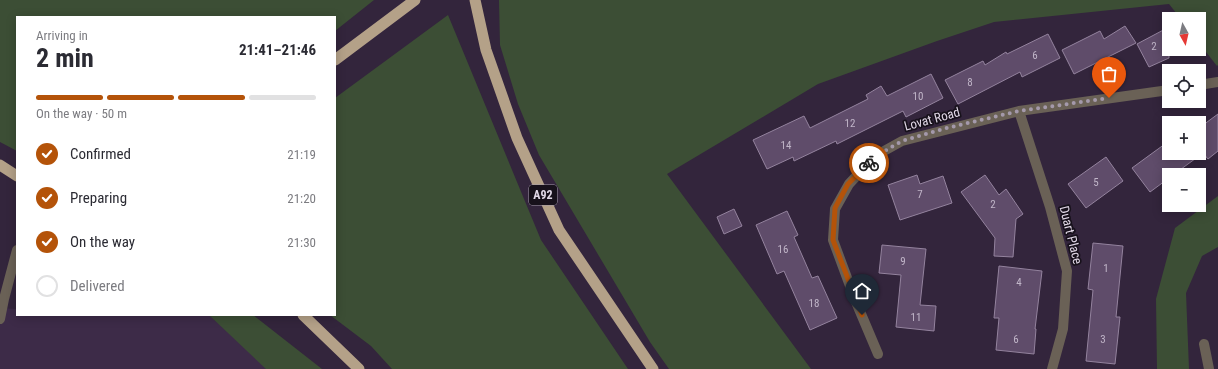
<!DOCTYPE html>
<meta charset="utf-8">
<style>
body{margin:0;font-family:"Roboto Condensed",sans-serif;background:#f7f7f7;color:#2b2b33;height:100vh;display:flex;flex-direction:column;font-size:15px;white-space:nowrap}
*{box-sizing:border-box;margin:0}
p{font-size:13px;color:#7c7c81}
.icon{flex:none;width:22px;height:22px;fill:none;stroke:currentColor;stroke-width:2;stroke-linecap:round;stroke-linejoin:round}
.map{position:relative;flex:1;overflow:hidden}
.panel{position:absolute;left:16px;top:16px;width:320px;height:300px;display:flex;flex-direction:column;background:#fff;border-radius:0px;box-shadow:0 2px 10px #0003}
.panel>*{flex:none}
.needle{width:26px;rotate:172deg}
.fabs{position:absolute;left:1162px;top:12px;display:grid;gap:8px}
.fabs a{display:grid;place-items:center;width:44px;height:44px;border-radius:0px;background:#fff;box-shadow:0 2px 10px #0003;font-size:20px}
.pin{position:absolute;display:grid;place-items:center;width:34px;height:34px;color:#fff;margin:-41px -17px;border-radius:50% 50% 50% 0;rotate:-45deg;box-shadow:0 0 4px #0007}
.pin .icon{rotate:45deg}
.courier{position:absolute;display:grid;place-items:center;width:40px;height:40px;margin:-20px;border:3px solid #b45309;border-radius:50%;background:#fff;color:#222;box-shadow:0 1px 5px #0007}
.head em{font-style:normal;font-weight:700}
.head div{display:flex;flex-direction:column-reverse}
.head{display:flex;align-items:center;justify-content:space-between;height:68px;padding:0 20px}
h1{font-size:26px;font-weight:700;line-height:30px}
.bar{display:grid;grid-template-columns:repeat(4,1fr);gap:6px 4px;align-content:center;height:48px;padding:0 20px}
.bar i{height:5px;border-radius:3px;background:#e1e1e2}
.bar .selected{background:#b45309}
.bar p{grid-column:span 4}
ol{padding:0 20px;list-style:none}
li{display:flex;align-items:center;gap:12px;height:44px}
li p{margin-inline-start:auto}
li .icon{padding:4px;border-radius:50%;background:#b45309;color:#fff;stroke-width:4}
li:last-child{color:#7c7c81}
li i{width:22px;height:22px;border:2px solid #e1e1e2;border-radius:50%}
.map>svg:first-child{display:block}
</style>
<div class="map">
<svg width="1218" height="369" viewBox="0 0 1218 369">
<rect width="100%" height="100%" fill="#33253c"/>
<path fill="#3d2b48" d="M0,308l17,1v6h195l64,54h-276z"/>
<path fill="#3c4e35" d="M0,0h374l-39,31v-14h-318v134l-17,-9z
M499,0h719v65l-1,1 -18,-23v-24h-18l-12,-15 -175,18 -57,19 -119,43 -151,90 144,195h-142l-19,-27 -111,-187 -21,-51 -18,-59z
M448,15l93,225 87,129h-236l-21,-23 -41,-31h5v-217z
M1218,196v51l-16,9 -16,37 3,76h-32l-1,-70 19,-71z
M209,315h44l69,54h-56z"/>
<path fill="#5f4c6a" stroke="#94839e" d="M1125,26l11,17 -62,31 -12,-24 38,-19 4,8z
M1169,27v31l-20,9 -12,-23z
M1048,34l12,24 -38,19 -2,-5 -62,32 -13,-24 38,-19 2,4 21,-13 1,2z
M931,74l12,24 -37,19 -3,-6 -66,33 -1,-3 -42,20 -1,-4 -26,12 -14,-29 51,-24 6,12 58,-29 -2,-4 15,-9 6,10z
M1218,114v37l-10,8 -5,-6 -30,22h-4v3l-19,14 -18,-24 37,-27v12h30v-25z
M1106,157l17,24 -37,27 -18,-24z
M917,175l3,9 23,-8 9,27 -52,17 -12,-35z
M985,175l14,20 7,-6 17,25 -7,5 -3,38 -19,-1 1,-18 -34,-46z
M734,209l8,17 -18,8 -7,-17z
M787,211l11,24 -4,2 18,41 6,-2 19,42 -27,12 -26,-59 -7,3 -21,-49z
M1093,243l30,3 -7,71h4l-5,47 -29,-3 7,-71 -5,-1z
M882,245l44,4 -6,56 16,1 -2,25 -38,-4 5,-52 -22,-2z
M999,266l43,5 -7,58h1l-2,25 -38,-4 3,-32h-5z"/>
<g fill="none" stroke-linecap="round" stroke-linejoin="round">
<path stroke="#6a6156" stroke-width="10" d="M1199,85l19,-3
M1019,111l31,96 17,64 -4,58 -11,40
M1204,344l5,25
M878,354l-22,-52 -23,-62 2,-31 14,-25 26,-28 27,-15 117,-30 150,-21"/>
<path stroke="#6a6156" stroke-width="10" d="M0,319l4,-20 13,-49"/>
<path stroke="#b4a188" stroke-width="11" d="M475,0l11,50 31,88 42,92 94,139
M335,60l80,-60
M0,165l17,11
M303,315l56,54"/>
</g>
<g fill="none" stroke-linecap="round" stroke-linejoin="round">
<path stroke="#a499ab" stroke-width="4" stroke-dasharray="0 7.2" d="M869,163l7,-7 26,-15 45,-13 72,-17 90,-13"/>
<path stroke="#b45309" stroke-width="5" d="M862,315l-29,-75 2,-32 13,-24 21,-21"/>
</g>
<g text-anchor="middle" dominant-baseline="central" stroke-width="3.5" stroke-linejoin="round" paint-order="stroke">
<g font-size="11" fill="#c0b5c8">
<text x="1154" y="46">2</text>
<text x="1035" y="55">6</text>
<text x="970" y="82">8</text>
<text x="918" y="96">10</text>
<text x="850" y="123">12</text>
<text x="786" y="145">14</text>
<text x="1096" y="182">5</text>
<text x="920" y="194">7</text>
<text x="993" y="204">2</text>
<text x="783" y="249">16</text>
<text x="903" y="261">9</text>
<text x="1106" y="268">1</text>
<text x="1019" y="282">4</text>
<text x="814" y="303">18</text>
<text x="916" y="317">11</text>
<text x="1016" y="339">6</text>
<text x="1103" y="339">3</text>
</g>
<rect fill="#17111b" stroke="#a49caa" stroke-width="1" x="529" y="185" width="28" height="20" rx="3"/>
<g font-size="12" font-weight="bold" fill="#e1d8e7">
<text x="543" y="195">A92</text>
</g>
<g font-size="13" fill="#e1d8e7" stroke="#17111b">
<text transform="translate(932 119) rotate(-15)">Lovat Road</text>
<text transform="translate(1071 235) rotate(76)">Duart Place</text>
</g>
</g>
</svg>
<div class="fabs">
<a><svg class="needle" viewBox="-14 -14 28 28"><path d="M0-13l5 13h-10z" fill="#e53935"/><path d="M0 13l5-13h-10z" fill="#7c7c81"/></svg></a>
<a><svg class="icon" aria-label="locate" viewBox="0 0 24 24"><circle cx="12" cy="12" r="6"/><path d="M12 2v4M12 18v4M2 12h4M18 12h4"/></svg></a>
<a>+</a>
<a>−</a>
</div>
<div class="pin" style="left:1109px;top:98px;background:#ea580c"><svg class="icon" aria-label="bag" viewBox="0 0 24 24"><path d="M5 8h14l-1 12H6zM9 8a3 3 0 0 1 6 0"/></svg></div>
<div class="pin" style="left:862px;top:315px;background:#1f2937"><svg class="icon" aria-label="home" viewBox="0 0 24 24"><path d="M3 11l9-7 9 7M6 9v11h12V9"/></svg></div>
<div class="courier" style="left:869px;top:163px"><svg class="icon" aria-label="bike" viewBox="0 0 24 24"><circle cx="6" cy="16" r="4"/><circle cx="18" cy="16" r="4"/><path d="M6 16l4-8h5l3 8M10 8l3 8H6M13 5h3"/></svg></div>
<section class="panel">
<div class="head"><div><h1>2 min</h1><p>Arriving in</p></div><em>21:41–21:46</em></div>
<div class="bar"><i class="selected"></i><i class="selected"></i><i class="selected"></i><i></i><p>On the way · 50 m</p></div>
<ol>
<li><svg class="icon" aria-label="check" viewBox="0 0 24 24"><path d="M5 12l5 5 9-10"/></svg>Confirmed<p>21:19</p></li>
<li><svg class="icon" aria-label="check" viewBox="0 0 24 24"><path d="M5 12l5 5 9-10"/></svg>Preparing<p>21:20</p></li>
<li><svg class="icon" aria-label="check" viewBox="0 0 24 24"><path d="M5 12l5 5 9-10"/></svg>On the way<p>21:30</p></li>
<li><i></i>Delivered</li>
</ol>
</section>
</div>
